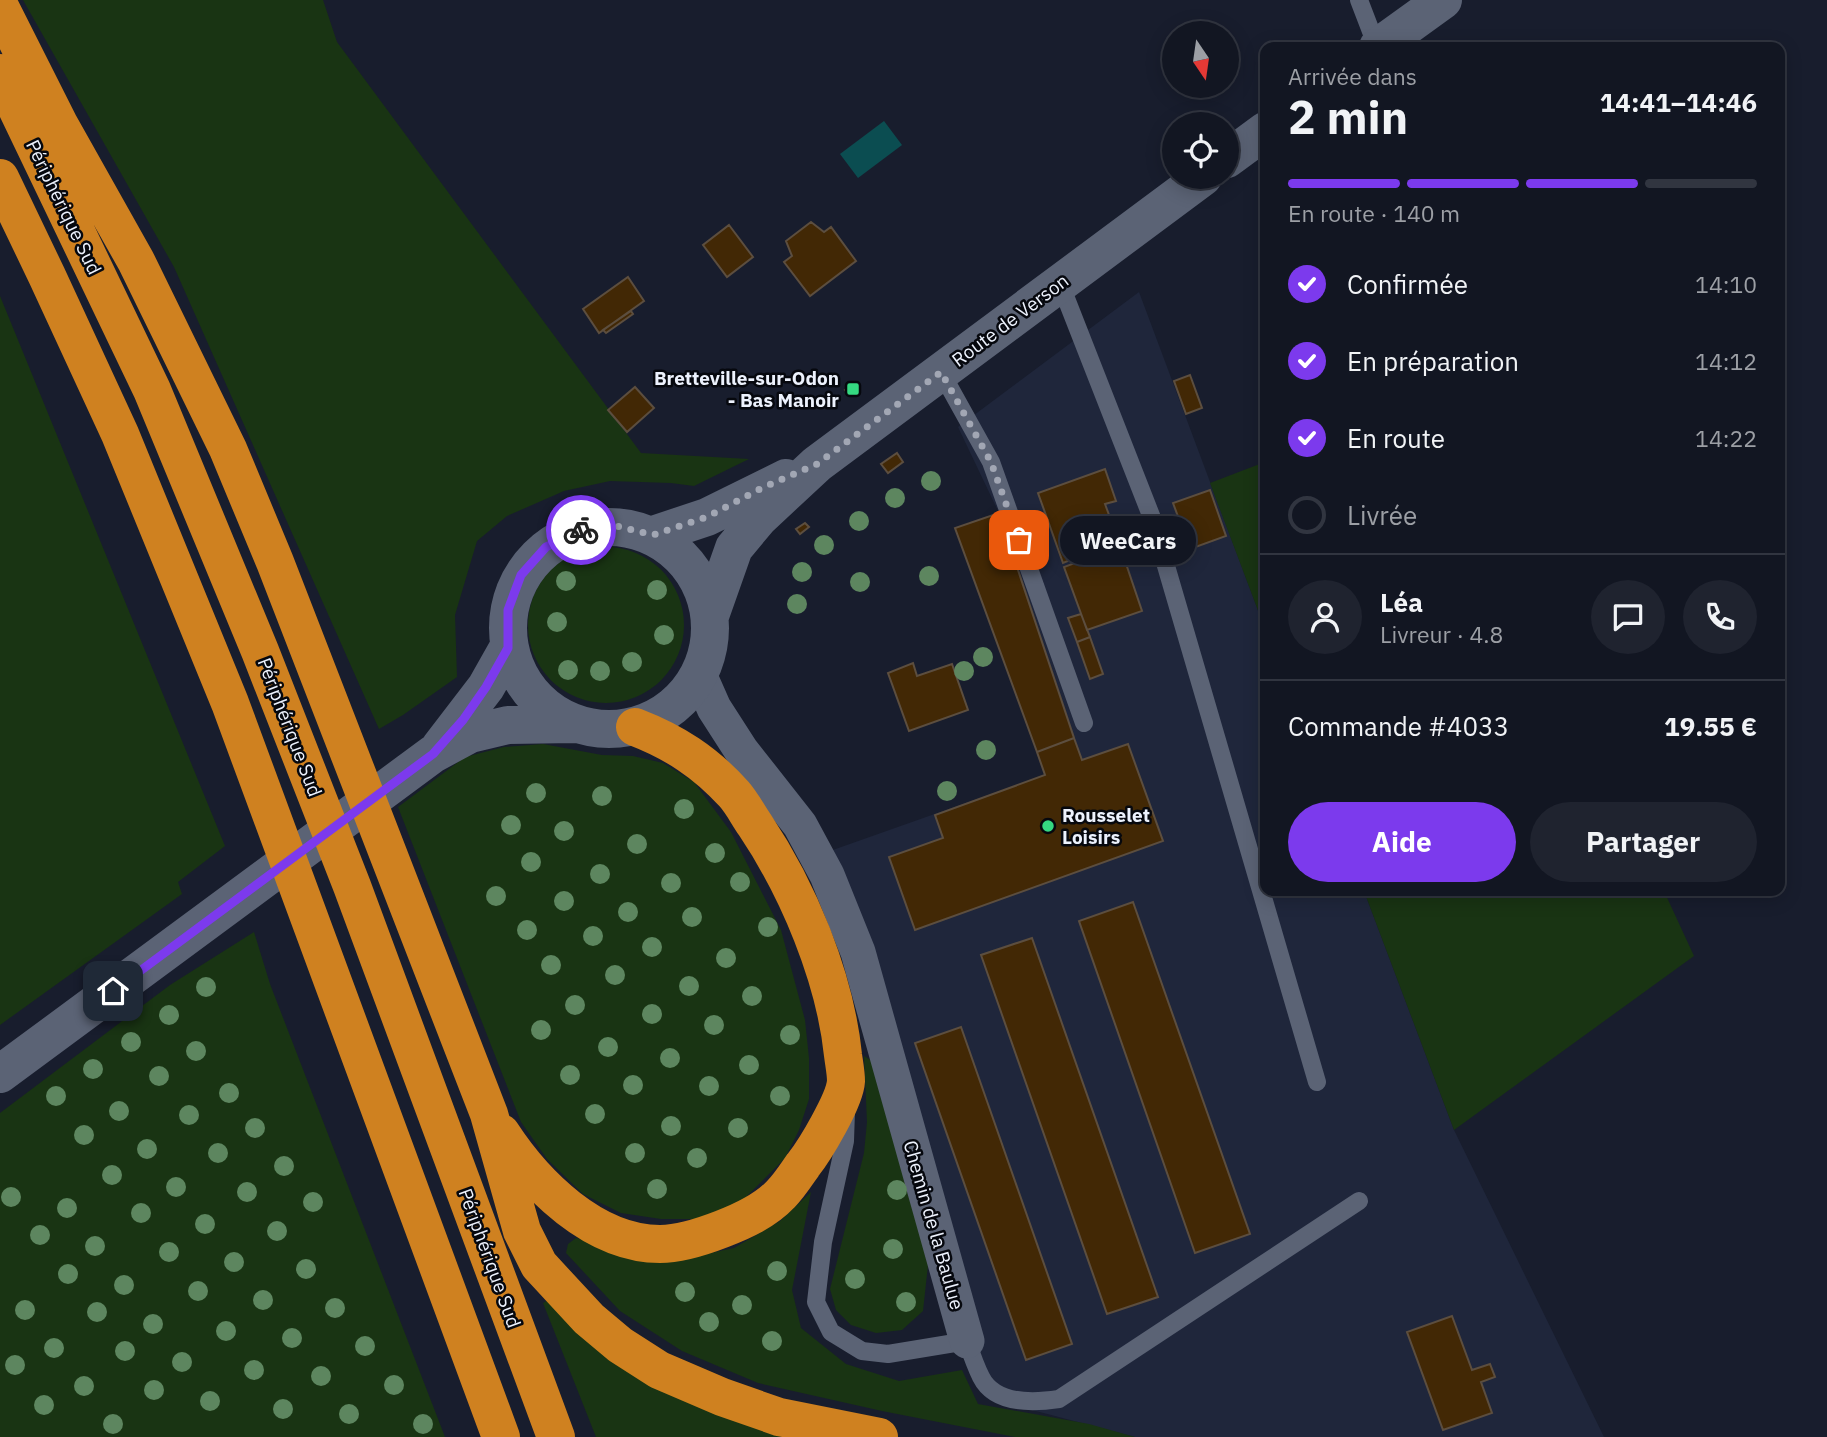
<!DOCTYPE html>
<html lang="fr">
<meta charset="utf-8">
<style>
body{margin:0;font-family:"IBM Plex Sans",sans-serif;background:#1f232f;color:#f1f3f6;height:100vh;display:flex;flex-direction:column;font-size:26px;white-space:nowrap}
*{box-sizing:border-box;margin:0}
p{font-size:23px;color:#9c9fa5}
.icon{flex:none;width:38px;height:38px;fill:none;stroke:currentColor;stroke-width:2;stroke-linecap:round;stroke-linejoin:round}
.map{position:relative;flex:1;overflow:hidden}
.details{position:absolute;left:1260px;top:42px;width:525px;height:854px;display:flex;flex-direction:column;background:#121622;border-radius:14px;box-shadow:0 4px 18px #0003,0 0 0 2px #313540}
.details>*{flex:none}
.needle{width:46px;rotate:167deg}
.controls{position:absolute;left:1162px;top:21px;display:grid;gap:14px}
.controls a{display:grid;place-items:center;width:77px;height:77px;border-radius:50%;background:#121622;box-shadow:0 4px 18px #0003,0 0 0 2px #313540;font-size:35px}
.pin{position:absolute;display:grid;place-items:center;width:60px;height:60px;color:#fff;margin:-30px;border-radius:14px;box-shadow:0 4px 10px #0006}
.courier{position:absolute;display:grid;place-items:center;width:70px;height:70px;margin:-35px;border:5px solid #7c3aed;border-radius:50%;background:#fff;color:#222;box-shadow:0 2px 9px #0007}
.bubble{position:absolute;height:49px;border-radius:24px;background:#121622;box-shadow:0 4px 18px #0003,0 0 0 2px #313540;font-size:23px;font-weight:700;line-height:49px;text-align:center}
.headline em{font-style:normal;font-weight:700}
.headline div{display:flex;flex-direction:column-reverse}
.headline{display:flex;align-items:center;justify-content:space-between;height:119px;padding:0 28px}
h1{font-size:46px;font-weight:700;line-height:52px}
.bar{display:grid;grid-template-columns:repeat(4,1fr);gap:10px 7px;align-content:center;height:84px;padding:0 28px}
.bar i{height:9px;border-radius:5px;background:#313540}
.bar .current{background:#7c3aed}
.bar p{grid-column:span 4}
.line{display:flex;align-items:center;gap:18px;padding:0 28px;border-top:2px solid #313540}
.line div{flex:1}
.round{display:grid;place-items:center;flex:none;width:74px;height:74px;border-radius:37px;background:#1f232f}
ol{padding:0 28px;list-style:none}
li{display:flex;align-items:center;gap:21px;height:77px}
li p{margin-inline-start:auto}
li .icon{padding:7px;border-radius:50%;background:#7c3aed;color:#fff;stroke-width:4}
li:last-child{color:#9c9fa5}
li i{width:38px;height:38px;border:4px solid #313540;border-radius:50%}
.button{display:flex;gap:14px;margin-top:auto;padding:14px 28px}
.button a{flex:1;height:80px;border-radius:42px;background:#7c3aed;color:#fff;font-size:28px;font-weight:700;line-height:80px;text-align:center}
.button a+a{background:#1f232f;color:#f1f3f6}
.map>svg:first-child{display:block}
</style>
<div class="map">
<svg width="1827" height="1437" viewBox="0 0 1827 1437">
<rect width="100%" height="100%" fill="#181d2d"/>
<path fill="#1f263b" d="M1139,292l126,337v262h99l90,239 150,307h-469l-149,-39 -156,-547 215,-76 -90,-247 44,-15 -41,-86z"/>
<path fill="#193413" d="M23,0h300l14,42 304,411 108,6 -55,27 -23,-3 -61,-2 -46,10 -57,25 -30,25 -22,74 2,62 -54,38 -24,14 -205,-462z
M0,296l225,550 -47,36 4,12 -182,131z
M1265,462v167l-55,-146z
M528 625a78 78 0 1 1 156 0a78 78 0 1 1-156 0Z
M543,744l59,11 31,1 30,7 31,19 37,50 50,98 24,90 4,38v41l-10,31 -14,28 -49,49 -37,12h-38l-40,-6 -38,-19 -36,-35 -26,-37 -123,-315 67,-50 39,-10z
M1364,891h300l30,65 -240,174z
M254,932l16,52 175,453h-445v-324l170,-128z
M864,1056l10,6 54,203 -5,46 -21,19 -26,3 -25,-8 -15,-15 -6,-21 34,-136 3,-31z
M811,1192l-19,98 9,38 45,36 53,17 63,-11 16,34 111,20 46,13h-120l-133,-26 -124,-28 -76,-32 -62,-40 -54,-58 2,-9 8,-6 101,22 57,-12 46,-27z
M550,1299l269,138h-223l-53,-134z"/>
<path fill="#0b4d51" d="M884,121l18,24 -44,33 -18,-24z"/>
<path fill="#422805" stroke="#5c4e3f" stroke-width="2" d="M811,222l13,10 7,-5 25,34 -46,35 -26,-34 8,-6 -6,-15z
M729,225l24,32 -26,20 -24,-32z
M628,277l16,24 -45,32 -16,-24z
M631,311l2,3 -27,19 -3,-3z
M1190,375l12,33 -16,6 -12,-33z
M854,383l4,5 -9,7 -4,-5z
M635,387l19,21 -27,24 -19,-22z
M897,453l6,9 -15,11 -7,-9z
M1105,469l11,32 -11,3 11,30 -41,15 3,8 -15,6 -25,-70z
M1210,490l16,46 -36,13 -17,-46z
M999,513l75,225 -37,14 -82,-224z
M805,523l4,4 -9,7 -4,-5z
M1120,546l22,65 -55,19 -23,-63z
M1081,614l9,23 -13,5 -9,-24z
M1090,637l13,37 -13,5 -13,-37z
M913,663l4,13 35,-12 16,46 -59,21 -21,-58z
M1074,738l8,22 46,-16 35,97 -248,89 -26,-73 54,-19 -8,-23 110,-40 -8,-23z
M1133,902l117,332 -55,19 -116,-332z
M1032,938l126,359 -51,17 -126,-359z
M961,1027l111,317 -46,16 -111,-317z
M1452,1316l20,54 18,-6 5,13 -14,5 11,31 -49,17 -36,-98z"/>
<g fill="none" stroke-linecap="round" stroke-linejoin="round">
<path stroke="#5b6375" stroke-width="18" d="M1359,0l18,47
M1060,283l92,235 165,564
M941,372l50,90 93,261
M846,1111l-1,30 -22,101 -7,60 15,30 31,19 26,3 79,-13c4,12 8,24 14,36 14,28 52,26 78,22l300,-198"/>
<path stroke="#5b6375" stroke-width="35" d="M699,674l15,34 27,42 59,75 27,50 31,77 109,389"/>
<path stroke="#5b6375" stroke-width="38" d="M1378,47l65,-47
M1227,159l38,-28
M508 628a101 101 0 1 1 202 0a101 101 0 1 1-202 0Z
M653,535l54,-18 79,-39
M710,616l24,-68 25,-30 58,-54 386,-287
M440,747l46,-60 22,-39
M0,1074l433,-320 37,-20 38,-9 67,-1"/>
<path stroke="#cf8120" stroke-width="38" d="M0,7l59,117 77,137 92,188 47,113 214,552 33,117 17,34 50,54 31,26 39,25 63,27 57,20 100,20
M0,73l152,317 108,261 92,235 204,551
M0,178l47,98 73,158 110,269 271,734
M501,1133c34,52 93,111 159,111 20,0 44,-8 62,-15 21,-8 43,-18 59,-35 8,-8 15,-19 22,-29 12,-15 42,-65 43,-84 0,-8 -2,-18 -3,-26 -8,-78 -45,-166 -88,-230 -7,-10 -13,-22 -21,-31 -29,-32 -60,-52 -99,-67"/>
</g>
<g fill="#5d865f">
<circle cx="931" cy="481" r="10"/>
<circle cx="895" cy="498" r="10"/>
<circle cx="859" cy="521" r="10"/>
<circle cx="824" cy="545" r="10"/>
<circle cx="802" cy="572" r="10"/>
<circle cx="929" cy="576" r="10"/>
<circle cx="566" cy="581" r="10"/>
<circle cx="860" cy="582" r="10"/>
<circle cx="657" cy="590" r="10"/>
<circle cx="797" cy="604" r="10"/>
<circle cx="557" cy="622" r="10"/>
<circle cx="664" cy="635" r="10"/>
<circle cx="983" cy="657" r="10"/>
<circle cx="632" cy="662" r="10"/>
<circle cx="568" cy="670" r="10"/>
<circle cx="600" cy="671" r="10"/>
<circle cx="964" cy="671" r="10"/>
<circle cx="986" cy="750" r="10"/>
<circle cx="947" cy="791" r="10"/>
<circle cx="536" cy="793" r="10"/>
<circle cx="602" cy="796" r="10"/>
<circle cx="684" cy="809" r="10"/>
<circle cx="511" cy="825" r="10"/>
<circle cx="564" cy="831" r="10"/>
<circle cx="637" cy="844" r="10"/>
<circle cx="715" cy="853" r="10"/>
<circle cx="531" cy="862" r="10"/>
<circle cx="600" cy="874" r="10"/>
<circle cx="740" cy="882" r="10"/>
<circle cx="671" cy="883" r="10"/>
<circle cx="496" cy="896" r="10"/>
<circle cx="564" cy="901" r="10"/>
<circle cx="628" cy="912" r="10"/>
<circle cx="692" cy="917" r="10"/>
<circle cx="768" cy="927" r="10"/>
<circle cx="527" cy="930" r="10"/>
<circle cx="593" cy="936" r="10"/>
<circle cx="652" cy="947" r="10"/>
<circle cx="726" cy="958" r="10"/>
<circle cx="551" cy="965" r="10"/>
<circle cx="615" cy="975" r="10"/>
<circle cx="689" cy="986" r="10"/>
<circle cx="206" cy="987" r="10"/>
<circle cx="752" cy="996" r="10"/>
<circle cx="575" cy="1005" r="10"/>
<circle cx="652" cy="1014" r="10"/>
<circle cx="169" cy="1015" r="10"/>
<circle cx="714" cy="1025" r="10"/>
<circle cx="541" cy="1030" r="10"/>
<circle cx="790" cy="1035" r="10"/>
<circle cx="131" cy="1042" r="10"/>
<circle cx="608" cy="1047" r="10"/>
<circle cx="196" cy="1051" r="10"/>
<circle cx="670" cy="1058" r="10"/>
<circle cx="749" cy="1065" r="10"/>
<circle cx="93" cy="1069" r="10"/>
<circle cx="570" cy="1075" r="10"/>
<circle cx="159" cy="1076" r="10"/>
<circle cx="633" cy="1085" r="10"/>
<circle cx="709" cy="1086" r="10"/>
<circle cx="229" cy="1093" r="10"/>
<circle cx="56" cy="1096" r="10"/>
<circle cx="780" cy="1096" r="10"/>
<circle cx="119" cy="1111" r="10"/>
<circle cx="595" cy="1114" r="10"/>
<circle cx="189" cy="1115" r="10"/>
<circle cx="671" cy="1126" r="10"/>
<circle cx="255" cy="1128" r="10"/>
<circle cx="738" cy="1128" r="10"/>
<circle cx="84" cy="1135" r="10"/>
<circle cx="147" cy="1149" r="10"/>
<circle cx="218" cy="1153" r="10"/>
<circle cx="635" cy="1153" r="10"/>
<circle cx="697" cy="1158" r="10"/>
<circle cx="284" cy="1166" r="10"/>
<circle cx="112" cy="1175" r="10"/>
<circle cx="176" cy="1187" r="10"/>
<circle cx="657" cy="1189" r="10"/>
<circle cx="897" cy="1190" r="10"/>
<circle cx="247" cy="1192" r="10"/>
<circle cx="11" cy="1197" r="10"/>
<circle cx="313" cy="1202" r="10"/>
<circle cx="67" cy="1208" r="10"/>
<circle cx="141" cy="1213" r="10"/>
<circle cx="205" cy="1224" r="10"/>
<circle cx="277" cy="1231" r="10"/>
<circle cx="40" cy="1235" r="10"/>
<circle cx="95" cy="1246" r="10"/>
<circle cx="893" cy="1249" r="10"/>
<circle cx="169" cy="1252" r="10"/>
<circle cx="234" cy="1262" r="10"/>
<circle cx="306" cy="1269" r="10"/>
<circle cx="777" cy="1271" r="10"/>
<circle cx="68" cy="1274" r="10"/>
<circle cx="855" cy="1279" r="10"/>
<circle cx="124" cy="1285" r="10"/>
<circle cx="198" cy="1291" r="10"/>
<circle cx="685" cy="1292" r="10"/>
<circle cx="263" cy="1300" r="10"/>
<circle cx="906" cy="1302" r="10"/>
<circle cx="742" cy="1305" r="10"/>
<circle cx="335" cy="1308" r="10"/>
<circle cx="25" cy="1310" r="10"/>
<circle cx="97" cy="1312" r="10"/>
<circle cx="709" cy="1322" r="10"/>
<circle cx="153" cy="1324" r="10"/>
<circle cx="226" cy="1331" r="10"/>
<circle cx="292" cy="1338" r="10"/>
<circle cx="772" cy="1341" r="10"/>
<circle cx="365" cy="1346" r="10"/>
<circle cx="54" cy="1348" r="10"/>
<circle cx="125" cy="1351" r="10"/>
<circle cx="182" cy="1362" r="10"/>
<circle cx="15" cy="1365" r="10"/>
<circle cx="254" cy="1370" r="10"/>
<circle cx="321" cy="1376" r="10"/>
<circle cx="394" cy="1385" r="10"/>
<circle cx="84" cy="1386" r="10"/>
<circle cx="154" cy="1390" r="10"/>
<circle cx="210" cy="1401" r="10"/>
<circle cx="44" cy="1405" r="10"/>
<circle cx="283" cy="1409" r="10"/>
<circle cx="349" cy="1414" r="10"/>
<circle cx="113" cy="1424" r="10"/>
<circle cx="423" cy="1424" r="10"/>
</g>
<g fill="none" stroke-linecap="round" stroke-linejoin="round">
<path stroke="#a2a7b4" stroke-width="7" stroke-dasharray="0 12.6" d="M581,530l36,-4 36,9 54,-18 55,-29 55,-24 124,-92 50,90 28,78"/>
<path stroke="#7c3aed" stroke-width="9" d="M113,991l320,-237 30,-34 23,-33 22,-39v-38l13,-35 25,-28 35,-17"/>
</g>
<g fill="#35d881" stroke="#06080e" stroke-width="2.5">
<rect x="846" y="382" width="14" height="14" rx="3.5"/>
<circle cx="1048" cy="826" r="7"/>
</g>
<g text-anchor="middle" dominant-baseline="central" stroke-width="5" stroke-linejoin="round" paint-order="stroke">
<g font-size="19" fill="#edf2fd" stroke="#06080e">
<text transform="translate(64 207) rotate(64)">Périphérique Sud</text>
<text transform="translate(1010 320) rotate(-37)">Route de Verson</text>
<text transform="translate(290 727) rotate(69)">Périphérique Sud</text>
<text transform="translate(934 1225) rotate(74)">Chemin de la Baulue</text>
<text transform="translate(490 1258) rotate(70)">Périphérique Sud</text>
</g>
<g font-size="19" font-weight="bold" fill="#edf2fd" stroke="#06080e" text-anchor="end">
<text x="839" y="378">Bretteville-sur-Odon<tspan x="839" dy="22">- Bas Manoir</tspan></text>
<text x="1062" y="815" text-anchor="start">Rousselet<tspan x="1062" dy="22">Loisirs</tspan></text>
</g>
</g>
</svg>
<div class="controls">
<a><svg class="needle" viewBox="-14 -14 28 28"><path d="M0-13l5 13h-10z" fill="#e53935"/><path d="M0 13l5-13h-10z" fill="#9c9fa5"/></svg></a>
<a><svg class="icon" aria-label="locate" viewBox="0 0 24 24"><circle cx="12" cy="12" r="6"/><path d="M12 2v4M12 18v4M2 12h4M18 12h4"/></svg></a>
</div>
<div class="pin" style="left:1019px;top:540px;background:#ea580c"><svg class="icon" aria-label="bag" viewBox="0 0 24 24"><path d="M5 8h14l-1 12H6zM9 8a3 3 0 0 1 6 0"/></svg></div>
<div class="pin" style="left:113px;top:991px;background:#1f2937"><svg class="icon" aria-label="home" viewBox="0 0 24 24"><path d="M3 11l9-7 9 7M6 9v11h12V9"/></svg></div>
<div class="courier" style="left:581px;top:530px"><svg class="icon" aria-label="bike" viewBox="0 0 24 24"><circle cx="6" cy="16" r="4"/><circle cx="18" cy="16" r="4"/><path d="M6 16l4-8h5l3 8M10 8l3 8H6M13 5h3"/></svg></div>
<div class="bubble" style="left:1060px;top:516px;width:136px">WeeCars</div>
<section class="details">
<div class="headline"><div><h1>2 min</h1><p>Arrivée dans</p></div><em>14:41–14:46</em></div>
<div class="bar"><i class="current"></i><i class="current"></i><i class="current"></i><i></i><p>En route · 140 m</p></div>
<ol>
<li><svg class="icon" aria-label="check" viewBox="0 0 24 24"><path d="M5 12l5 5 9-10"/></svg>Confirmée<p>14:10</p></li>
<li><svg class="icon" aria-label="check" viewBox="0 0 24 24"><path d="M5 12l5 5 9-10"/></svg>En préparation<p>14:12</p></li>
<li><svg class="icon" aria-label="check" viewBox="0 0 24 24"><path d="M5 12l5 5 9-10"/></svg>En route<p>14:22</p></li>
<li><i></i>Livrée</li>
</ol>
<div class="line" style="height:126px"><a class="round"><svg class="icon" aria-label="person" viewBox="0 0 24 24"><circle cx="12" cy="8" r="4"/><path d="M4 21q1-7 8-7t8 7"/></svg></a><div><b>Léa</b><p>Livreur · 4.8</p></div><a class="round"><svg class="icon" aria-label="chat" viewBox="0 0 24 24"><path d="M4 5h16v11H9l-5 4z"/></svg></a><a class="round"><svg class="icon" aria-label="phone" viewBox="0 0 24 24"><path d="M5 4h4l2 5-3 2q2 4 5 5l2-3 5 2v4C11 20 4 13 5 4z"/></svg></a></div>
<div class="line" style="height:91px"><div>Commande #4033</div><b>19.55 €</b></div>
<div class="button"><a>Aide</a><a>Partager</a></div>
</section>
</div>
